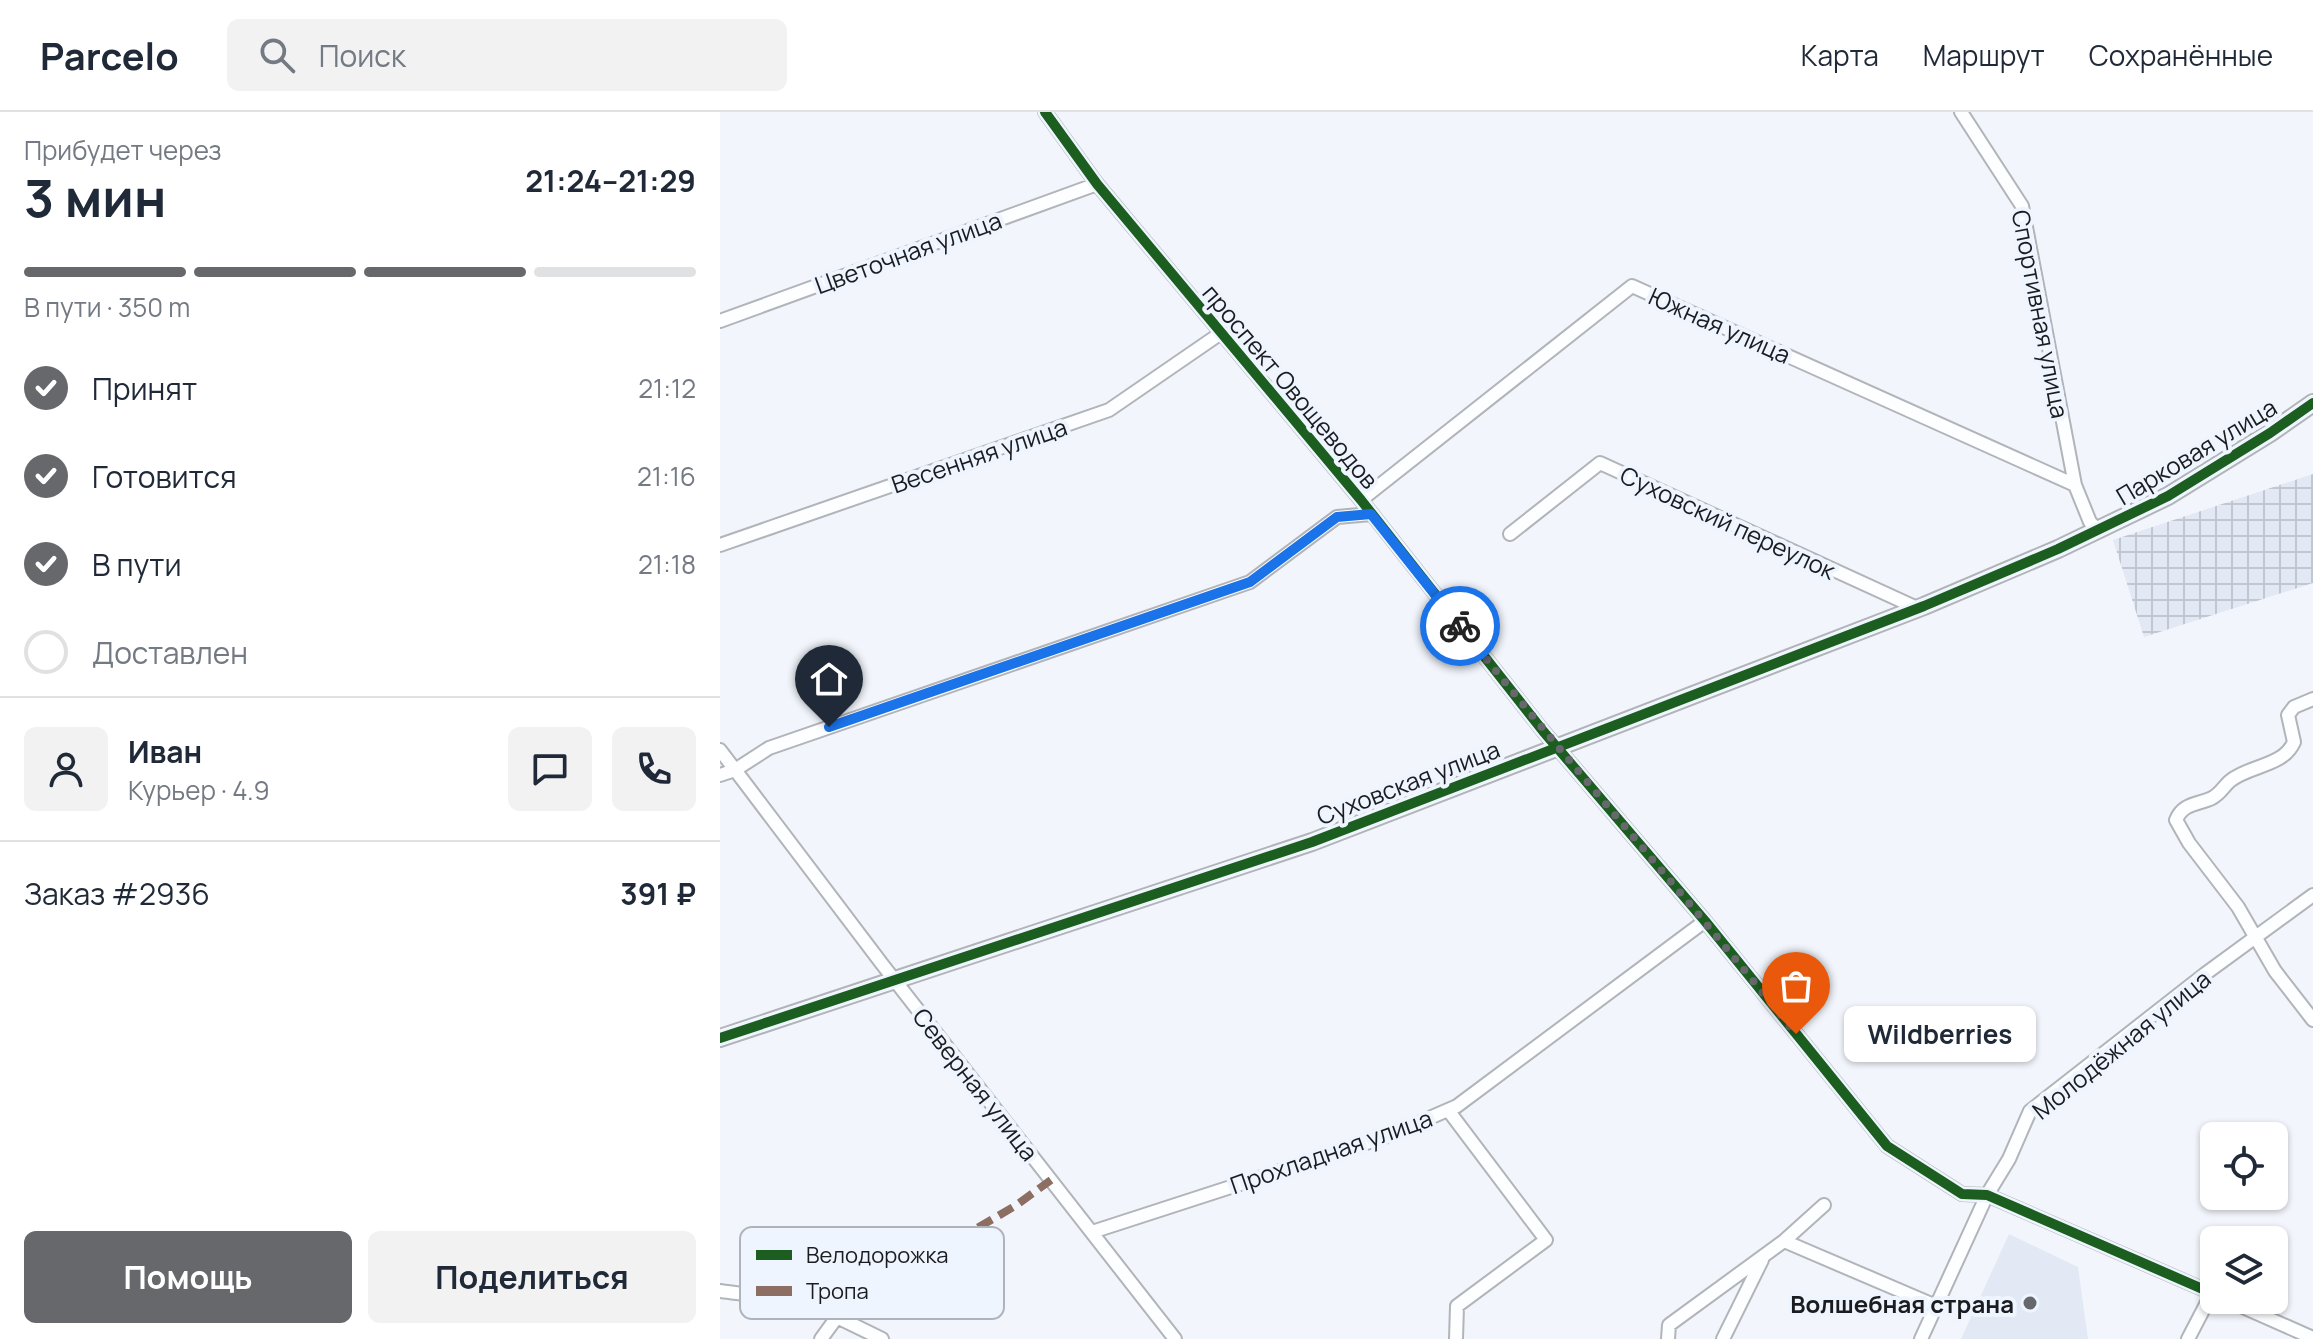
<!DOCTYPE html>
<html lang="ru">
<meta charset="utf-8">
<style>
body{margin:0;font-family:Manrope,sans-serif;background:#f2f2f3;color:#1f2937;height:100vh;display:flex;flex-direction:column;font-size:30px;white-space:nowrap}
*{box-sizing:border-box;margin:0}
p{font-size:26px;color:#747a83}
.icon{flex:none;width:44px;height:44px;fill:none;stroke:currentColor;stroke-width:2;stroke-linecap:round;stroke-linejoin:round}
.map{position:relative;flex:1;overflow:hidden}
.panel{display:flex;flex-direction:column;background:#fff;width:720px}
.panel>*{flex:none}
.controls{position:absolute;left:1480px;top:1010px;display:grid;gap:16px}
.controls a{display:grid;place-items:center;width:88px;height:88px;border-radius:12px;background:#fff;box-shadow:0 2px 6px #0004;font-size:40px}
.pin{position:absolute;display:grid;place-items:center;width:68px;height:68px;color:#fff;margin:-82px -34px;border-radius:50% 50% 50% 0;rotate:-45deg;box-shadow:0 0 8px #0007}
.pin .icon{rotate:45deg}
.courier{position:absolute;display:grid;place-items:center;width:80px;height:80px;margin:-40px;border:6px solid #1a73e8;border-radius:50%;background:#fff;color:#222;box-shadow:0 2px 10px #0007}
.bubble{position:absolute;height:56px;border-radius:12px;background:#fff;box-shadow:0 2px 6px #0004;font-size:26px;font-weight:700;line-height:56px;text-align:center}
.overview em{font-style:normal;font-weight:700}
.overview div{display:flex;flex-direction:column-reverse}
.overview{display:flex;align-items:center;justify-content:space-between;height:136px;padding:0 24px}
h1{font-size:52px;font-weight:700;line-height:60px}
.bar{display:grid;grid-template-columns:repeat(4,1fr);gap:12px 8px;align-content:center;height:96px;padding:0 24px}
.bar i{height:10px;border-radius:6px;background:#e0e1e3}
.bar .on{background:#66686c}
.bar p{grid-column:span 4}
.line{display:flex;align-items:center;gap:20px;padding:0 24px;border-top:2px solid #e0e1e3}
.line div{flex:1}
.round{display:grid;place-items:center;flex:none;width:84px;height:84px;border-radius:12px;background:#f2f2f3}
ol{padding:0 24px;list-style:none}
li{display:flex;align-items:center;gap:24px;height:88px}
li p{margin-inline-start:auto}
li .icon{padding:8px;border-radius:50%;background:#66686c;color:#fff;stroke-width:4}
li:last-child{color:#747a83}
li i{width:44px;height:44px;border:4px solid #e0e1e3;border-radius:50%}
.primary-button{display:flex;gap:16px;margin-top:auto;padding:16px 24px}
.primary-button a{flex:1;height:92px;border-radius:12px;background:#66686c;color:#fff;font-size:32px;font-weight:700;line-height:92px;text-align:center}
.primary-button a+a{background:#f2f2f3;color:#1f2937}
header{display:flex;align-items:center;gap:48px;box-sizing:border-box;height:112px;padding:0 40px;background:#fff;border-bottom:2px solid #e0e1e3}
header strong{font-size:38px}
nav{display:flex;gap:44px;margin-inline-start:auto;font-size:28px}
.search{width:560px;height:72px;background:#f2f2f3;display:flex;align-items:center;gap:20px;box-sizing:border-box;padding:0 28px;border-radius:12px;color:#747a83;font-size:30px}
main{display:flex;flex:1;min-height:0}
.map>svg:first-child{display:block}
</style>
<header>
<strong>Parcelo</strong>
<div class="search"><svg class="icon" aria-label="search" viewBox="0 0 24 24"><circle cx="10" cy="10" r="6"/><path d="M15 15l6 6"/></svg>Поиск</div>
<nav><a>Карта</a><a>Маршрут</a><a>Сохранённые</a></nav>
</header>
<main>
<section class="panel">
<div class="overview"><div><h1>3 мин</h1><p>Прибудет через</p></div><em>21:24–21:29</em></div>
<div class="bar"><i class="on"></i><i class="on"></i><i class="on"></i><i></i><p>В пути · 350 m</p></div>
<ol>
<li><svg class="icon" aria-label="check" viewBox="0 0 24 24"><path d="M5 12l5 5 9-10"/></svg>Принят<p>21:12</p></li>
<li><svg class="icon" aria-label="check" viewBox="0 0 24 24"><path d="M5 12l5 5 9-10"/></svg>Готовится<p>21:16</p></li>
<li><svg class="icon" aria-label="check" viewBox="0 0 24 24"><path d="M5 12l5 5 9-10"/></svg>В пути<p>21:18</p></li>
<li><i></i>Доставлен</li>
</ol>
<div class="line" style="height:144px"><a class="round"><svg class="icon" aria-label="person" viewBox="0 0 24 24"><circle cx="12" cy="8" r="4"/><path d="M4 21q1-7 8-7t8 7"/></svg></a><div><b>Иван</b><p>Курьер · 4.9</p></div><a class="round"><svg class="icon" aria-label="chat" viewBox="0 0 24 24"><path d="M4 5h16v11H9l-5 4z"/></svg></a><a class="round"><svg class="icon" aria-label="phone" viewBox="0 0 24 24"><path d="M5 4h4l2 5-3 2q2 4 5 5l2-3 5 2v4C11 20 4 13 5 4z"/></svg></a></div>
<div class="line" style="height:104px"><div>Заказ #2936</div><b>391 ₽</b></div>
<div class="primary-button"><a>Помощь</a><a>Поделиться</a></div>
</section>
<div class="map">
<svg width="1593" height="1227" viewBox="0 0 1593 1227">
<defs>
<pattern id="industrial-grid" width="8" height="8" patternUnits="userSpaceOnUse" patternTransform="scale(2)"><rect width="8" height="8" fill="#e2e9f4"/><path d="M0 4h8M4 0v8" fill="none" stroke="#c1c7d1"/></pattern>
</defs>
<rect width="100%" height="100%" fill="#f2f6fc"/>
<path fill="#e2e9f4" d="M1289,1122l69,33 10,72h-127z"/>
<path fill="url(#industrial-grid)" d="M1593,362v109l-169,54 -31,-97z"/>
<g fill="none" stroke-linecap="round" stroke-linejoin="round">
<g stroke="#b1b4b8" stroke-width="16">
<path id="street" d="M325,0l52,72 264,316 182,231 162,190 182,225 75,48 25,1 227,99
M1241,0l61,94 53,279
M0,209l377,-137
M641,388l271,-214 443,199 15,37 9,9
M790,422l90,-71 317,145
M0,433l389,-135 112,-77
M1593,587l-19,8 -6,8 6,27c-11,25 -45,23 -64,39 -6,5 -10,13 -18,17 -15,7 -29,5 -36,22l13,23 49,64 37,64 38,49
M0,638l162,214 293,375
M0,663l15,-5 34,-22 481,-166 87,-65 34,-3
M728,998l98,130 -89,66 -1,33
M372,1120l296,-96 69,-30 248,-185
M1064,1129l40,-36
M0,1179c38,5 82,8 117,26
M1507,1188l86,38
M101,1227l16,-22 45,22
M948,1227l1,-14 115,-84 152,65
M1003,1227l39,-79
M1201,1227l66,-144 22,-36 21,-48 175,-137 108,-79
M1468,1227l24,-46"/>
</g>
<g stroke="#b1b4b8" stroke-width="20">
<path id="secondary" d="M0,926l592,-196 612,-236 134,-57 110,-53 102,-63 43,-30"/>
</g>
<use href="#street" stroke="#fdfeff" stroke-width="12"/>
<use href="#secondary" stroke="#fdfeff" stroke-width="16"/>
<path stroke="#8d6e63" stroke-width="8" stroke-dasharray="16 8" stroke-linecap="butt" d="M117,1205l13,-15 165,-96 36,-26"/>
<g stroke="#eff5ff" stroke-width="15">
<path id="cycleway" d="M325,0l52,72 264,316 182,231 162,190 182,225 75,48 25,1 227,99
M0,926l592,-196 612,-236 134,-57 110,-53 102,-63 43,-30"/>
</g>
<use href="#cycleway" stroke="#1b5e20" stroke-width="10"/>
</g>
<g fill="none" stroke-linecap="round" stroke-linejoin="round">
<path stroke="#66686c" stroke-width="8" stroke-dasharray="0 14.4" d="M740,514c109,138 226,270 336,408"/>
<path stroke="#1a73e8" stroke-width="10" d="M109,615l421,-145 87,-65 34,-3 89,112"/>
</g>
<circle fill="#66686c" stroke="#eff5ff" stroke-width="3" cx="1310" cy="1191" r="8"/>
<g text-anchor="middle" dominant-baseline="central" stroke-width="8" stroke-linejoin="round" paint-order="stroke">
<g font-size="24" fill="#1a1c1f" stroke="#eff5ff">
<text transform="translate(188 140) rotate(-20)">Цветочная улица</text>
<text transform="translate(1321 202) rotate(79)">Спортивная улица</text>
<text transform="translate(1000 213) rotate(24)">Южная улица</text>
<text transform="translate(571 274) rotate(50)">проспект Овощеводов</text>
<text transform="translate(1476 339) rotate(-31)">Парковая улица</text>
<text transform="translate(259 343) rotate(-19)">Весенняя улица</text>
<text transform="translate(1008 410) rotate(25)">Суховский переулок</text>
<text transform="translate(688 670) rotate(-21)">Суховская улица</text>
<text transform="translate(1401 932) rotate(-39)">Молодёжная улица</text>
<text transform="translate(256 972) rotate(52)">Северная улица</text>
<text transform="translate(611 1039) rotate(-19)">Прохладная улица</text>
</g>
<g font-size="24" font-weight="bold" fill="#1a1c1f" stroke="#eff5ff" text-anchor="end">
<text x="1294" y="1191">Волшебная страна</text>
</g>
</g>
<rect x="20" y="1115" width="264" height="92" rx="12" fill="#eff5ff" stroke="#afb4bc" stroke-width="2"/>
<rect x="36" y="1138" width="36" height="10" fill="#1b5e20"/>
<rect x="36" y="1174" width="36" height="10" fill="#8d6e63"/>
<g font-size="22" fill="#1a1c1f">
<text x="86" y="1151">Велодорожка</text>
<text x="86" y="1187">Тропа</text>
</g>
</svg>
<div class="controls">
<a><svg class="icon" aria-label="locate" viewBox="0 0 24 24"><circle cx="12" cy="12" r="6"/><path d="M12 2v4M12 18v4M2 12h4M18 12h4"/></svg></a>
<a><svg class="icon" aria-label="layers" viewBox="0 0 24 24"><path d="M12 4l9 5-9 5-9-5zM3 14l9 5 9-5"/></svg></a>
</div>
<div class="pin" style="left:1076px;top:922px;background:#ea580c"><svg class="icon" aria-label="bag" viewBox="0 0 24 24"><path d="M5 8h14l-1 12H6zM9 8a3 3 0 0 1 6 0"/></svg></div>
<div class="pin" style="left:109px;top:615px;background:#1f2937"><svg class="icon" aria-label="home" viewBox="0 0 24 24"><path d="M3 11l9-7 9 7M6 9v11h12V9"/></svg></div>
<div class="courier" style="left:740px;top:514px"><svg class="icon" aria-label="bike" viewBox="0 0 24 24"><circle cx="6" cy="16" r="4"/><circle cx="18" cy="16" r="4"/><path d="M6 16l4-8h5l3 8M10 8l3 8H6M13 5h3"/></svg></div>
<div class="bubble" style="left:1124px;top:894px;width:192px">Wildberries</div>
</div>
</main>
